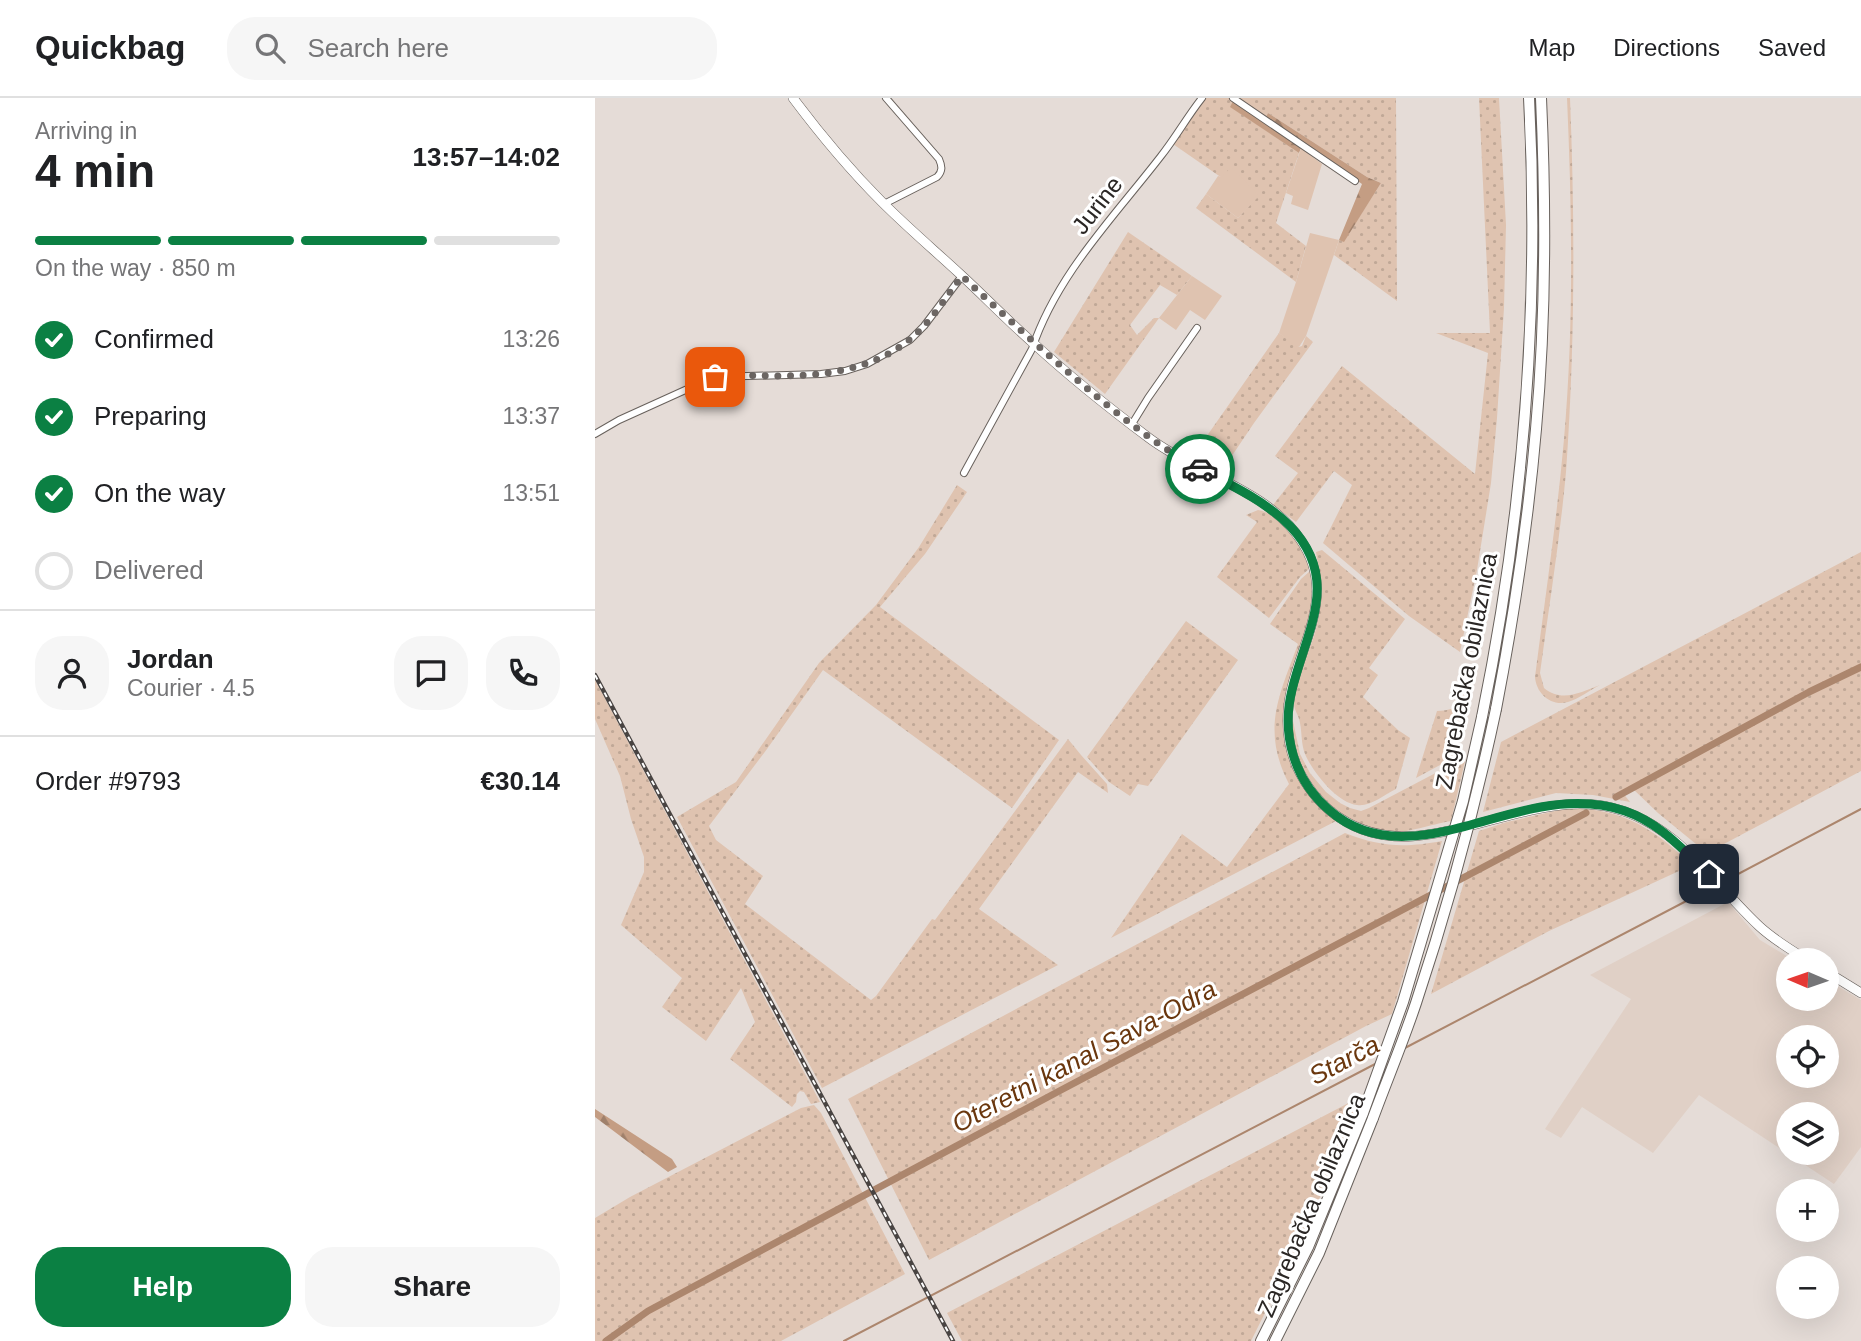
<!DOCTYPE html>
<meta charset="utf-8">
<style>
body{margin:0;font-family:Helvetica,sans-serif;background:#f6f6f6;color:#202124;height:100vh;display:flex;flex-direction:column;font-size:26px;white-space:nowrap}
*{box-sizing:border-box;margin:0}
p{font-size:23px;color:#757577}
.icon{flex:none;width:38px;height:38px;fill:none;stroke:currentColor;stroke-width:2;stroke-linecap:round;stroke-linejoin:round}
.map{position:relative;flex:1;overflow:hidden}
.drawer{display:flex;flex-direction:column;background:#fff;width:595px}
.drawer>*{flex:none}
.needle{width:46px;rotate:272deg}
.fabs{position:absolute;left:1181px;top:850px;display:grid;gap:14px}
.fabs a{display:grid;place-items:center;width:63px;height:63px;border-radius:50%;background:#fff;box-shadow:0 7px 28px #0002;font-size:35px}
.pin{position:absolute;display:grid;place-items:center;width:60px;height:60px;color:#fff;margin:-30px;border-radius:14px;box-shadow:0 4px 10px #0006}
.courier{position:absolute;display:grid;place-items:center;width:70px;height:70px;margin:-35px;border:5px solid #0b8043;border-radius:50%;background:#fff;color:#222;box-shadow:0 2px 9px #0007}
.summary em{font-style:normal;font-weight:600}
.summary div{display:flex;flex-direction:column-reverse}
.summary{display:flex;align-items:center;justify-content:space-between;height:119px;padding:0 35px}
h1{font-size:46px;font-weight:600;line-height:52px}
.bar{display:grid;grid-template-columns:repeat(4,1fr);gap:10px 7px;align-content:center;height:84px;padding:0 35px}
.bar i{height:9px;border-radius:5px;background:#e0e0e0}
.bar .selected{background:#0b8043}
.bar p{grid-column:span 4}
.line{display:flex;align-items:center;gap:18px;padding:0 35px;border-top:2px solid #e0e0e0}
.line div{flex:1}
.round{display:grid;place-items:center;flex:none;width:74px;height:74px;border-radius:28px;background:#f6f6f6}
ol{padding:0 35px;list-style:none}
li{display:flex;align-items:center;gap:21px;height:77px}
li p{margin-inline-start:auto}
li .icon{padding:7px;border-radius:50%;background:#0b8043;color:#fff;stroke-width:4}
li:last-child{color:#757577}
li i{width:38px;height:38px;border:4px solid #e0e0e0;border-radius:50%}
.action{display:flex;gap:14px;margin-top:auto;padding:14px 35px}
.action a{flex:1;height:80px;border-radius:28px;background:#0b8043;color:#fff;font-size:28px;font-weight:600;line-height:80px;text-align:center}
.action a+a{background:#f6f6f6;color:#202124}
header{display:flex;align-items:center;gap:42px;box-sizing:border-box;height:98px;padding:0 35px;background:#fff;border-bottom:2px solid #e0e0e0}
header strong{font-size:33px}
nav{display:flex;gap:38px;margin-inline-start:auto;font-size:24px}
.search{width:490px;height:63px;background:#f6f6f6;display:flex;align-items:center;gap:18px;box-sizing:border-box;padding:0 24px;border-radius:28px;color:#757577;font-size:26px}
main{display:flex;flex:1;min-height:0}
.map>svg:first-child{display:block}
</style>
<header>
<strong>Quickbag</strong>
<div class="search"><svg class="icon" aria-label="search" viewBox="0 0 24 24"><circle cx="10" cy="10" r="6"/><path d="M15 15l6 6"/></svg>Search here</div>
<nav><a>Map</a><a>Directions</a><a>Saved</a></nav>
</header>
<main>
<section class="drawer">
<div class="summary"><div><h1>4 min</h1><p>Arriving in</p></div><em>13:57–14:02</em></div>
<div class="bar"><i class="selected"></i><i class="selected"></i><i class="selected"></i><i></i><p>On the way · 850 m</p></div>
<ol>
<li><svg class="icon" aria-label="check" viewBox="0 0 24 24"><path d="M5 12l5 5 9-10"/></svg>Confirmed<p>13:26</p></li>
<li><svg class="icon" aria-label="check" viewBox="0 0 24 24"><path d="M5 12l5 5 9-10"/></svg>Preparing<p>13:37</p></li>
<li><svg class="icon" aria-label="check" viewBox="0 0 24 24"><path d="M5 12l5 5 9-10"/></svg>On the way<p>13:51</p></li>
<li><i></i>Delivered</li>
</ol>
<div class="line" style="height:126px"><a class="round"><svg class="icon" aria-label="person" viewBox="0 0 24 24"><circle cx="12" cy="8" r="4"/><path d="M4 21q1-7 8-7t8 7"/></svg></a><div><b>Jordan</b><p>Courier · 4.5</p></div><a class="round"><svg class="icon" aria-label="chat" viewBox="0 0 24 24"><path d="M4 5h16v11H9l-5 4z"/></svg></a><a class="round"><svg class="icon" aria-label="phone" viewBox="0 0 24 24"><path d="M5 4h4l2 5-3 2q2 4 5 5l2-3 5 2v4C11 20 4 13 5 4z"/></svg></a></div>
<div class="line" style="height:91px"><div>Order #9793</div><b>€30.14</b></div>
<div class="action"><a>Help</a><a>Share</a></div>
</section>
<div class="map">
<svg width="1266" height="1243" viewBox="0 0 1266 1243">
<defs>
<pattern id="grass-dots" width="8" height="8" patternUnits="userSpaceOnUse" patternTransform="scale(1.75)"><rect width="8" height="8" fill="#dfc3b0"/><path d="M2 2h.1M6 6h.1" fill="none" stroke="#c0a897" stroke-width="1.8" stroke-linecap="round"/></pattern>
<pattern id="forest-firs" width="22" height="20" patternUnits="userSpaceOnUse" patternTransform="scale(1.75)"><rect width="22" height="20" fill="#c49d83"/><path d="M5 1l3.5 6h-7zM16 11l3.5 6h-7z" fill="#9f806b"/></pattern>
</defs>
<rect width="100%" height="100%" fill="#e5dcd7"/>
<path fill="#e0d0c6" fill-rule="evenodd" d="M1133,804l32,38 35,21h-6v38h38v-19l34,20v147l-27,37 -135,-89 -46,58 -71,-46 -21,31 -16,-9 86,-130 -41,-24zM1194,940h38v38h-38zM1194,1017h38v38h-38z"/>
<path fill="url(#grass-dots)" d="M609,0h25l4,3 -2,6 68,46 -23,70 30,23 -10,36 -100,-74 10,-14 32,24 20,-22 -27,-28 -9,10 -49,-34z
M643,0h158l1,203 -63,-46 5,-15 5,1 37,-58 -14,-6 -99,-64 -2,4z
M884,0h20l7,127 -2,83 -7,110 -6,65 -14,87 -17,82 -51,-36 -86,-73 29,-58 -18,-14 -38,51 -23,-17 25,-32 -23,-17 67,-90 133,108 13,-121 -52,-20h54z
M972,0h3c5,125 5,249 -4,374 -6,67 -17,134 -26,201l4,15c18,15 37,4 56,-3 -10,5 -21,14 -32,17 -17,5 -32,-9 -33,-25 10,-79 22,-158 29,-238 10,-114 8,-227 3,-341z
M533,134l64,44 -15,19 -17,-10 -30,40 7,10 17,-17h5l-54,76 -51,-42z
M684,235l20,14 3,-1 4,-10 7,6 -59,81 -35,52 -29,-15z
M362,387l10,7 -42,62 -45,53 179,133 -47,68 -189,-138 -56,79 -58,77 7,14 47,36 -18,28 126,96 5,-4 56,-77 3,1 133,-181 13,16 26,29 1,9 -30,-21 -99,137 79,56 -236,123 -145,-271 59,-35 83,-119 57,-58 43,-58z
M663,412c23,3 46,38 51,59l-9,8 -31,41 -52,-41 40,-55 -11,-7z
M727,452l83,69 -36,49 9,7 -15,22 35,33 12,8 -14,51c-12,6 -26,18 -39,16 -20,-2 -45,-34 -52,-51 -4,-10 -3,-21 -5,-31 -1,-8 -6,-12 -6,-20 1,-23 13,-46 20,-67 9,-29 7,-54 2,-84z
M1266,454v219l-154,82 -49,-40 -26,-25 -9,5 7,9 -37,-7 -37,-2 -73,19 18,-70z
M715,473c8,50 -16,85 -25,132 -10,47 17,88 51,118l-225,117 71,-104 45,33 62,-83c-28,-54 -10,-88 9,-140l-28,-20 31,-45z
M591,523l52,39 -90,126 -10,-2 -8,12 -21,-14 -22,-25z
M0,582l225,422 -9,2 -7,-12 -4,-1 -3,3 -1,8 -4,5 -62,-48 25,-37 -14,-34 -35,53 -44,-34 20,-29 -61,-53 23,-53v-15l-13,-38 -11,-43 -25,-57z
M869,591l3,3 -8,30 2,4 -9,27 1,5 -37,20 21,-67c21,-1 18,-5 27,-22z
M698,623l7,33 10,19 16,19 14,11 10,5 11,3 8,-3 97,-51 -15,64c-13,2 -42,11 -54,11 -46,-2 -87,-35 -100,-80 -3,-10 -6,-21 -4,-31z
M969,711c56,-3 89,19 128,56l-143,66 -118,63 48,-163 28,-9z
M750,735c36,14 59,15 97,8l-50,173 -26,12 -437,234 -81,-161z
M767,998l-54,130 -57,115h-289l-15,-28z
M219,1007l7,8 84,161 -124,67h-186v-123l35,-21 171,-89z"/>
<path fill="url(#forest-firs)" d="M638,3l68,47 -2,5 -69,-46z
M673,15l99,64 14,6 -37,59 -5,-2 23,-56 -96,-67z
M0,1011l77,50 5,8 -9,5 -73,-55z"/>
<path fill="#dfc3b0" d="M706,50l21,16 -14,46 -17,-6 2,-8 -7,-3z
M636,69l28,29 -21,22 -32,-24 12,-18 4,1z
M715,135l29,7 -33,96 -7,11 -5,-2 -15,-12 17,-51z
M597,178l30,20 -17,24 -15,-10 -14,20 -17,-12z"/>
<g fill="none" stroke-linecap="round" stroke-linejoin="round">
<path stroke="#ac866d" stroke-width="2" d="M1128,784l138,-73
M808,951l312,-163
M249,1243l533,-278"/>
<path stroke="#ac866d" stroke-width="7" d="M1021,699l193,-105 52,-25
M11,1243l42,-30 415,-222 523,-276"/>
<g stroke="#68615c" stroke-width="8">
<path id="street" d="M638,0l122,83
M289,106l53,-27c6,-6 5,-11 2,-18l-53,-61
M537,326l16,-26 49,-70
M0,336l24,-14 95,-43 107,-3 24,-3 22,-7 43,-24 14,-14 38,-50
M369,375l68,-124c25,-75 82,-132 129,-193 15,-19 26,-39 41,-58"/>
</g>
<g stroke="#68615c" stroke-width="10">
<path id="secondary" d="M198,0c27,36 57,72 89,104 25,25 52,48 78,72 24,22 47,46 72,68 37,34 77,66 117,96 46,35 118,52 151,101 37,53 3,99 -9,152 -6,28 -4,57 9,82 9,17 23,34 40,45 82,55 182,-33 273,-10 64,16 101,76 146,118 15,14 32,24 50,35
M1232,874l34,21"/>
</g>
<g stroke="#68615c" stroke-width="12">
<path id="highway" d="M901,611c18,-93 32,-186 40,-280 10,-110 10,-221 5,-331
M887,619c42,-205 58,-410 47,-619
M666,1243l47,-94 55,-134
M680,1243l44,-88 54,-135"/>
</g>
<use href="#street" stroke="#fff" stroke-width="6"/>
<use href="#secondary" stroke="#fff" stroke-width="9"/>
<use href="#highway" stroke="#fff" stroke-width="10"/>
<g stroke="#494442" stroke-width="4.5">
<path id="rail" d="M0,577l358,666"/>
</g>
<use href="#rail" stroke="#fff" stroke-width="2" stroke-dasharray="5" stroke-linecap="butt"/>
<g stroke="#68615c" stroke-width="12" stroke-linecap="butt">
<path id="highway-bridge" d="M768,1015l40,-111 60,-201 19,-84
M778,1020c14,-38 30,-76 43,-115 32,-96 59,-195 80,-294"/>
</g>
<use href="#highway-bridge" stroke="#fff" stroke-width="10"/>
</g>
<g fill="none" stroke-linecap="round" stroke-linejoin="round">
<path stroke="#6c6663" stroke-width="7" stroke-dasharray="0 12.6" d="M120,279c23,-3 46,-1 70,-1 50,-1 102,-10 138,-49 14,-15 26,-34 39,-51 47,44 95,88 145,129 30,24 59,46 93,64"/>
<path stroke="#0b8043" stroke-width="9" d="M605,371c31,16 65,32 90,57 52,54 16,105 2,164 -11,44 2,90 37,120 63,55 142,9 212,-3 28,-5 58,-5 84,4 35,12 58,39 84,63"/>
</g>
<g text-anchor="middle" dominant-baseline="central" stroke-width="6" stroke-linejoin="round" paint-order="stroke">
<g font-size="24" fill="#2b2725" stroke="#fff">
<text transform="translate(502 107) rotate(-52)">Jurine</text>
<text transform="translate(871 573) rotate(-79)">Zagrebačka obilaznica</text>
<text transform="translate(716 1107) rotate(-67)">Zagrebačka obilaznica</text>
</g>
<g font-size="26" font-style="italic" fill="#6a370e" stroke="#fff">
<text transform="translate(489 958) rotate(-28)">Oteretni kanal Sava-Odra</text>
<text transform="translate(749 962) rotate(-28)">Starča</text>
</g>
</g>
</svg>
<div class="fabs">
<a><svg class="needle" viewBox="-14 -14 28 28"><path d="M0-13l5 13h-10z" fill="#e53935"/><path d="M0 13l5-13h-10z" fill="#757577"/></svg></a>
<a><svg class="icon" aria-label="locate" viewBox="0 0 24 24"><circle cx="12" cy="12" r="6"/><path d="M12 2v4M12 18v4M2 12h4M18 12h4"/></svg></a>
<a><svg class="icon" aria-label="layers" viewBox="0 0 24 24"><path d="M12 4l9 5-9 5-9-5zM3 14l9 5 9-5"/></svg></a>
<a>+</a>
<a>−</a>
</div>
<div class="pin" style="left:120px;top:279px;background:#ea580c"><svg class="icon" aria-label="bag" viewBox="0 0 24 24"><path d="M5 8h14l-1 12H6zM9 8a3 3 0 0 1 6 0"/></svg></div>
<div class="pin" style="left:1114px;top:776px;background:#1f2937"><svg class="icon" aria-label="home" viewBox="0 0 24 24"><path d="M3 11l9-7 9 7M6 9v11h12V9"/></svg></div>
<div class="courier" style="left:605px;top:371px"><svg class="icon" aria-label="car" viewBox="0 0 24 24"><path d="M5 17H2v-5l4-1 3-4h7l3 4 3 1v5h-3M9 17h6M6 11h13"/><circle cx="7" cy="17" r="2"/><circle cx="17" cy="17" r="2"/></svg></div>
</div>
</main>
